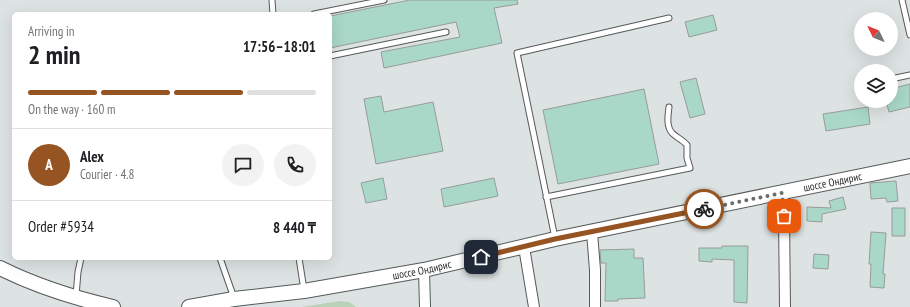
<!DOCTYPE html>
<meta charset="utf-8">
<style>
body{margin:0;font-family:"PT Sans Narrow",sans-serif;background:#f2f2f2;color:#202124;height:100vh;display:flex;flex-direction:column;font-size:15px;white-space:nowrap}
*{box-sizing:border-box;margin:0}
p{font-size:13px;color:#757577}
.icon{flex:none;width:22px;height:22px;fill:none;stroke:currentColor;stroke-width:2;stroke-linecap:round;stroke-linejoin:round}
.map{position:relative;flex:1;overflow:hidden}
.side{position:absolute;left:12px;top:12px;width:320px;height:248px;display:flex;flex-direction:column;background:#fff;border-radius:6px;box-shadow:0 4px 16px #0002}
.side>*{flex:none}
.needle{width:26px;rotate:313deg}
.buttons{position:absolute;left:854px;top:12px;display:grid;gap:8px}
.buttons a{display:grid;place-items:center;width:44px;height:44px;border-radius:50%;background:#fff;box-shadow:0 4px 16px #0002;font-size:20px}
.pin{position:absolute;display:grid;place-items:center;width:34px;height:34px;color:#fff;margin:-17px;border-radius:8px;box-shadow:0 2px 6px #0006}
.courier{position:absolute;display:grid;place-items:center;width:40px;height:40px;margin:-20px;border:3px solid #965422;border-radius:50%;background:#fff;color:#222;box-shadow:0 1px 5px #0007}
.summary em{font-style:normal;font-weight:600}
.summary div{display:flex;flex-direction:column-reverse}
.summary{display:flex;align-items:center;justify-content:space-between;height:68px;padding:0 16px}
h1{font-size:26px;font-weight:600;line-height:30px}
.bar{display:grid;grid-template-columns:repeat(4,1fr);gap:6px 4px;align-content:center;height:48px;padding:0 16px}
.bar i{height:5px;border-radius:3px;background:#e0e0e0}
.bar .active{background:#965422}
.bar p{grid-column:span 4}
.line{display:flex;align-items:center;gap:10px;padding:0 16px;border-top:1px solid #e0e0e0}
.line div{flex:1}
.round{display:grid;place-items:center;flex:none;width:42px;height:42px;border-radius:21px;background:#f2f2f2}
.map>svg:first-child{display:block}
</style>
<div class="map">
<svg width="910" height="307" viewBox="0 0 910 307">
<rect width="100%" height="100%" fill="#dde2e2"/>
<path fill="#b9d1b6" d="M340,301l9,1 7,5h-54z"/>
<path fill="#a9d8c8" stroke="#989c9a" d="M410,0h107l1,4 -24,4 8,35 -118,25 -3,-16 79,-15 -4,-15 -126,26v-32z
M713,15l4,15 -28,7 -4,-15z
M696,78l9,36 -15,4 -10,-36z
M910,84v23l-21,5 -3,-11h5v-12z
M644,89l15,75 -101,20 -15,-74z
M381,96l3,16 49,-10 10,49 -67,13 -12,-65z
M868,107l2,17 -44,7 -3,-17z
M383,178l4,21 -21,4 -5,-20z
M494,178l4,18 -54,11 -3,-18z
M896,181l2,20 -11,1 -1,-4 -15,1 -1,-16z
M843,197l3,12 -24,5v8l-15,-1v-14l24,1 -2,-7z
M892,208h13v28h-13z
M871,232l15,1 -3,41h2l-1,14 -14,-1 1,-23h-2z
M722,246h26l-1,57 -13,-1v-42l-22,-1v3l-13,-1v-13h23z
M634,249v9h9l2,40 -27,1v2h-13l1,-38h-5l-1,-13z
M814,254l15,1 -1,14 -15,-1z"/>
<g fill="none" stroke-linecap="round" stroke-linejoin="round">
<g stroke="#565a5a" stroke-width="7">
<path id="lane" d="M272,0l1,14
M902,0l8,35
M314,14l70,-14
M330,56l116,-24
M891,79l19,-4
M546,197l144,-29 -3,-10v-13c-4,-5 -11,-8 -15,-12 -6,-7 -4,-18 -3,-26
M555,238l-38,-185 152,-35
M220,258l14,40
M299,258l5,32
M76,296l2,-24 3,-14"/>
</g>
<g stroke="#565a5a" stroke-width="12">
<path id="street" d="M782,193l2,23 1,91
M592,232l3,38v37
M524,247l10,60
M424,270l1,37"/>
</g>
<g stroke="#565a5a" stroke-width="16">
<g id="secondary">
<path d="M0,268c36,18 74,30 113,39"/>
<path id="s1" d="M189,307l45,-8 70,-8 120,-21 131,-31 355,-73"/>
</g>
</g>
<use href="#lane" stroke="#fff" stroke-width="5"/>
<use href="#street" stroke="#fff" stroke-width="10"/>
<use href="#secondary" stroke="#fff" stroke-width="14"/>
</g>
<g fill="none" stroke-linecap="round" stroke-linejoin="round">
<path stroke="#6a6d6d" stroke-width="4" stroke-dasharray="0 7.2" d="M704,209l78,-16 2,23"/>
<path stroke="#965422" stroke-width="5" d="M481,257l74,-18 149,-30"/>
</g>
<g text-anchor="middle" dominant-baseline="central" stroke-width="4" stroke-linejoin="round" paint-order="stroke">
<g font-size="11" fill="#2c2e2e" stroke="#eaefef">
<text stroke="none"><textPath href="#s1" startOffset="656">шоссе Ондирис</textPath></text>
<text stroke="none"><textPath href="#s1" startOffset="236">шоссе Ондирис</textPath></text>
</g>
</g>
</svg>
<div class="buttons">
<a><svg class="needle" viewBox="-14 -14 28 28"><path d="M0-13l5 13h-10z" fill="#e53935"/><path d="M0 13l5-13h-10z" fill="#757577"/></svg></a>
<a><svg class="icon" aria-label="layers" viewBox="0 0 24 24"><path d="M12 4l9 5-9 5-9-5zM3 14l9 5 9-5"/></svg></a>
</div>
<div class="pin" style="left:784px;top:216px;background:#ea580c"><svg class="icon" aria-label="bag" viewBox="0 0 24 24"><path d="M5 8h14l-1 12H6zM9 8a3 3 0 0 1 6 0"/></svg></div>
<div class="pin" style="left:481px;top:257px;background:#1f2937"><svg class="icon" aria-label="home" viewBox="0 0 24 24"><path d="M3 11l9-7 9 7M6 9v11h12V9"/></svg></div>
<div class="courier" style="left:704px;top:209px"><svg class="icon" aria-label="bike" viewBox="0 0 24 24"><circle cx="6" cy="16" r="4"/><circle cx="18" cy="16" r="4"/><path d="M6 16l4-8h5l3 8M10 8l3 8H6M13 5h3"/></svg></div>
<section class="side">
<div class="summary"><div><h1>2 min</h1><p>Arriving in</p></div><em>17:56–18:01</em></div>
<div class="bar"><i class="active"></i><i class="active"></i><i class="active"></i><i></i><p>On the way · 160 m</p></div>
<div class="line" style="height:72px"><b class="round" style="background:#965422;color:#fff">A</b><div><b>Alex</b><p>Courier · 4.8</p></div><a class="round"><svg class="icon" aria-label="chat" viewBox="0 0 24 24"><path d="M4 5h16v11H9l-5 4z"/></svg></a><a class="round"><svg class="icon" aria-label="phone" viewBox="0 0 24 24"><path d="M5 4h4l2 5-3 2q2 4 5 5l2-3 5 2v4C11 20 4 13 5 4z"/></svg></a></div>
<div class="line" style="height:52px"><div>Order #5934</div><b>8 440 ₸</b></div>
</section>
</div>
